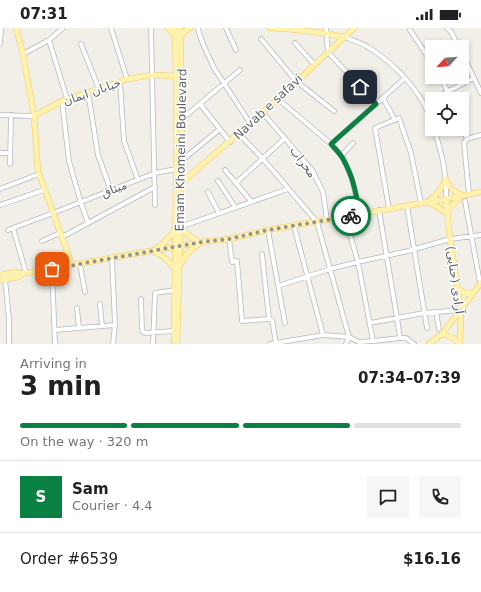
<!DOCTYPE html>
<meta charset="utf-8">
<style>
body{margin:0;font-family:"DejaVu Sans","Noto Naskh Arabic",sans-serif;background:#f6f6f6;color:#202124;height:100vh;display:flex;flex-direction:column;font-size:15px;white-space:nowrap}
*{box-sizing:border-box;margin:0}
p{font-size:13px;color:#757577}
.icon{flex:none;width:22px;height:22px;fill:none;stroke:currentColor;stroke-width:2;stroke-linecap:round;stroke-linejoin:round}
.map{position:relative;height:316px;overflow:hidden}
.details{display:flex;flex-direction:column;background:#fff;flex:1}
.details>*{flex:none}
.needle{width:26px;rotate:244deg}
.controls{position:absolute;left:425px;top:12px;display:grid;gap:8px}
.controls a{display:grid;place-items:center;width:44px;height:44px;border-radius:0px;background:#fff;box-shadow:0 2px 6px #0003;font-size:20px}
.pin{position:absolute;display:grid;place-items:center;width:34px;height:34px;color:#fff;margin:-17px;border-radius:8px;box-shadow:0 2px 6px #0006}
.courier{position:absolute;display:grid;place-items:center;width:40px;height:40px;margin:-20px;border:3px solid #0b8043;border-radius:50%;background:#fff;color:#222;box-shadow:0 1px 5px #0007}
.headline em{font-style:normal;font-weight:600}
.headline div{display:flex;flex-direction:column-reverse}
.headline{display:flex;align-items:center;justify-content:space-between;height:68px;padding:0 20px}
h1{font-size:26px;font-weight:600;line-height:30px}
.bar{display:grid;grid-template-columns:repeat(4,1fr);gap:6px 4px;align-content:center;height:48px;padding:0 20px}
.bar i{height:5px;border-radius:3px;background:#e0e0e0}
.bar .active{background:#0b8043}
.bar p{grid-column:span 4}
.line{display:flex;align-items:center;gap:10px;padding:0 20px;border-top:1px solid #e0e0e0}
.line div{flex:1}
.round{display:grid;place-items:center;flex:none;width:42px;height:42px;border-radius:0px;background:#f6f6f6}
.status{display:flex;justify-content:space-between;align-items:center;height:28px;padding:0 20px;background:#fff;direction:ltr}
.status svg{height:11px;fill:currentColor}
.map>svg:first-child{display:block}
</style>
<div class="status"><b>07:31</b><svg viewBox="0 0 49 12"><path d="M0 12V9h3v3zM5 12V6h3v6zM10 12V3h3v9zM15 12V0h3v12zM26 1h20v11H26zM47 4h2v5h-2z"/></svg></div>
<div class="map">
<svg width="481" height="316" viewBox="0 0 481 316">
<rect width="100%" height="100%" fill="#f1efe8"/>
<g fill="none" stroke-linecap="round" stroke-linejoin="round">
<g stroke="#b5b8bc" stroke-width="5.5">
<path id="minor" d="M111,0l16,51
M151,0l4,177
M198,0l1,5 4,11 11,24 36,55
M226,0l10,22
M326,0l2,24 48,52
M447,0l4,4 8,15
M410,2l22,33
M345,9c7,3 16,6 23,10 21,13 44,35 56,57 3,6 6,13 8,20
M261,11l35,42 38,30
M49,12l18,59
M295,15l19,21
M0,16l1,-16
M81,16l18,45
M462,25l19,40
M23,26l26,-14 14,-12
M440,49l8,15 3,7
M120,54l4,59 14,39
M88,64l10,63 13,36
M383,70l12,22
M278,71l53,45 12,14 9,21 5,21 2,14
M433,71l41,-21
M62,73l7,60 12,42 7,20
M200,76l30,38
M262,84l50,58 11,22 4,28
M0,87l34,1
M182,91l58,-49
M462,99l5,12
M434,101c8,25 13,43 12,70
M239,106l24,25 54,63 32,115 -3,7
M467,111l-3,4 5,51
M467,111l14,-4
M331,116l74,-66
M0,125h10
M341,128l12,-13
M181,133l39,-32
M10,136l1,-49
M225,142l26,31
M218,153l17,26
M236,155l49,-45
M0,161l39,-15
M208,164l11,21
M465,173l15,82
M0,177l44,-15
M407,178l20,122
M389,181l-14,-81 24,-10 12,35 10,50
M379,182l18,108 3,20
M345,189l13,45 15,79
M294,198l29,109
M180,199l108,-38
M13,200l40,-15 102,-40 21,-4
M8,202l5,-2 13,45
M268,202l17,93
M62,209l93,-50
M229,211l3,23 5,-1 5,60 27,-2 3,1 4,23
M42,213l18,-8
M262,226l7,65
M112,230l3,67 -2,19
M80,236l5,28
M52,241l3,75
M5,251l4,40v25
M278,258l52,-17 28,-7 50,-11 42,-12 31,-4
M141,271l1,30 1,3 2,1 28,-2
M100,276l2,22
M77,280l2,20
M436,284l3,17
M370,295l54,-10 37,-3
M55,302l60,-5
M153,316l2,-51 20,-3
M270,316l53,-9 26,2 10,5 14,-1 27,-3h6l8,6"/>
</g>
<g stroke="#f2c960" stroke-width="6">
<path id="major" d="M16,0l7,26 11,62 4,55 34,94
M168,0l4,4 3,4
M270,0c25,1 50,4 75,9
M181,9l3,-5 6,-4
M34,88l28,-15 65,-22 26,-4 23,1
M446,151l-8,14 -10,9 8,4 11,8
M447,154c3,7 8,10 15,13l-15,16
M180,156l98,-85 76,-71
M446,171l4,40 11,71 -1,34
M180,199c6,7 12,12 21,15
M156,221c7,-5 14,-11 19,-20
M154,224c9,3 15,9 21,17
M181,236c3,-9 10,-15 18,-20
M0,247l18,-3 4,2
M0,252l19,-3 3,-3 4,-1 175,-31 28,-3 39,-9 178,-31 35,-7
M457,259c5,5 9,9 16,5
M442,306l10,3 8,7
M174,313l2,-158v-107l-1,-48
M177,316c3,-105 7,-211 3,-316
M429,316l13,-10 39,-51"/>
</g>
<use href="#minor" stroke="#fff" stroke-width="4"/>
<use href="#major" stroke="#fff2af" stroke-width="5"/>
</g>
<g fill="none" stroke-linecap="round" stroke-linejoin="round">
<path stroke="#929495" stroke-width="4" stroke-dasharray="0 7.2" d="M52,241l150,-27 27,-3 39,-9 83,-14"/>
<path stroke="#0b8043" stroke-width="5" d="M351,188l8,-2c-2,-19 -6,-38 -16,-55 -3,-6 -8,-10 -12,-15l45,-40 -16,-17"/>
</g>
<g text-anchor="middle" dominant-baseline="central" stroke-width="3" stroke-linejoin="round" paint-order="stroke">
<g font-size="12" fill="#5f6368" stroke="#fff">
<text transform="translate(92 64) rotate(-19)">خیابان ایمان</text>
<text transform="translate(268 79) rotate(-43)">Navab e safavi</text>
<text transform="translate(181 122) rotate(-89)">Emam Khomeini Boulevard</text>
<text transform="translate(303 134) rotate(53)">محراب</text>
<text transform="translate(114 161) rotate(-22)">میثاق</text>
<text transform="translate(455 252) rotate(82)">آزادی (حنایی)</text>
</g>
</g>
</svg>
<div class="controls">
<a><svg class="needle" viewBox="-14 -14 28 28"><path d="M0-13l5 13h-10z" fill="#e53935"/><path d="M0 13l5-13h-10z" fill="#757577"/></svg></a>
<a><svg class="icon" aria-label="locate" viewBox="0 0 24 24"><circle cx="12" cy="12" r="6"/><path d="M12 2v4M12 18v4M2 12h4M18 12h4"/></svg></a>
</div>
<div class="pin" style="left:52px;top:241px;background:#ea580c"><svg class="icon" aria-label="bag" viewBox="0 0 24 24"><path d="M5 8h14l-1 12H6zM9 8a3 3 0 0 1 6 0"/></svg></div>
<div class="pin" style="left:360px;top:59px;background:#1f2937"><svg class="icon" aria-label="home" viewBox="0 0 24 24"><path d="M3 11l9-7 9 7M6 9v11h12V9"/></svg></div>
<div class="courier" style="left:351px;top:188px"><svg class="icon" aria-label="bike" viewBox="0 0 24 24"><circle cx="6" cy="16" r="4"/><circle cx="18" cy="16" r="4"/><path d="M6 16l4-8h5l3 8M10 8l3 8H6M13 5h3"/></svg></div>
</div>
<section class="details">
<div class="headline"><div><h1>3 min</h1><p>Arriving in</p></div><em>07:34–07:39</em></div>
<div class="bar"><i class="active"></i><i class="active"></i><i class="active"></i><i></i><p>On the way · 320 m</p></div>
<div class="line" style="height:72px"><b class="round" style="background:#0b8043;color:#fff">S</b><div><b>Sam</b><p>Courier · 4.4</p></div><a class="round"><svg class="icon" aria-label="chat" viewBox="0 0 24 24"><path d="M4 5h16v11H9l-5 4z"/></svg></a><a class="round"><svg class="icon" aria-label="phone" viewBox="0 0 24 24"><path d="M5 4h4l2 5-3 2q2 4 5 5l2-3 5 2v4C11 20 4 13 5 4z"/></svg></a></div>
<div class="line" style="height:52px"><div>Order #6539</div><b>$16.16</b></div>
</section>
